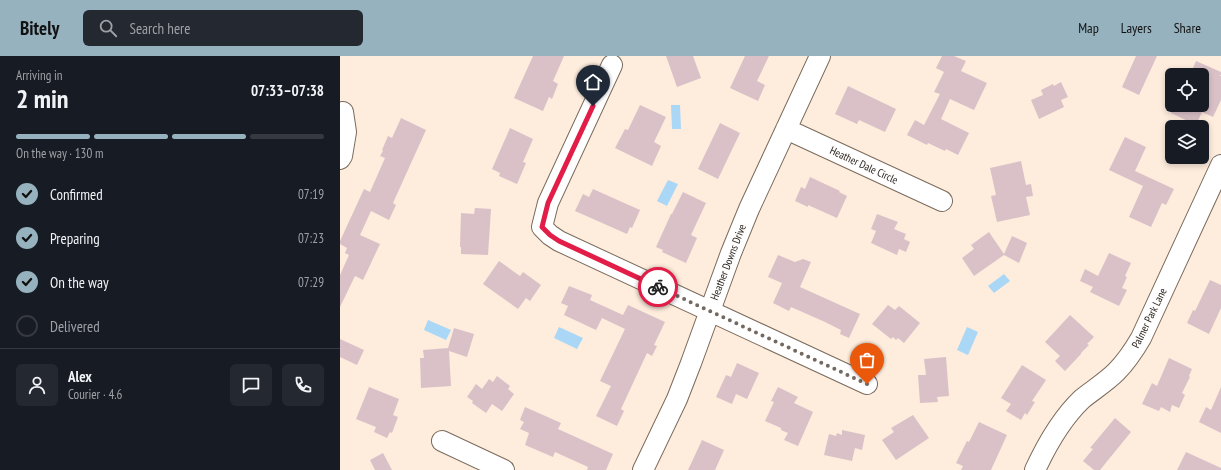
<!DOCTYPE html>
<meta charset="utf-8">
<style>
body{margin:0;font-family:"PT Sans Narrow",sans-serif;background:#242831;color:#f1f3f6;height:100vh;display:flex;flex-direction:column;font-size:15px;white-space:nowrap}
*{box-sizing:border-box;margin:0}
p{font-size:13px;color:#9ea1a6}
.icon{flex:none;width:22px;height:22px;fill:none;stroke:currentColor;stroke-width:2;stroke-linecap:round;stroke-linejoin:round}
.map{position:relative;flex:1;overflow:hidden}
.details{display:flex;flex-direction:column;background:#171b24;width:340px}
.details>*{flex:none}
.controls{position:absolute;left:825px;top:12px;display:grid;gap:8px}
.controls a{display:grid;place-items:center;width:44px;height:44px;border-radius:6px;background:#171b24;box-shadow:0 2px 6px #0003;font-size:20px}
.pin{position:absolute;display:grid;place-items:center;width:34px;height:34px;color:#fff;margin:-41px -17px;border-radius:50% 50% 50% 0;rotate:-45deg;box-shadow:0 0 4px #0007}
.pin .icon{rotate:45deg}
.courier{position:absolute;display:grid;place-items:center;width:40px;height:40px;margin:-20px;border:3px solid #e11d48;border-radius:50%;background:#fff;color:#222;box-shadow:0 1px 5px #0007}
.head em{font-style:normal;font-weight:700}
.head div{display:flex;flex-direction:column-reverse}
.head{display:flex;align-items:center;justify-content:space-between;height:68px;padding:0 16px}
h1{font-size:26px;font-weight:700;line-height:30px}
.bar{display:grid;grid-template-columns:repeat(4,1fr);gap:6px 4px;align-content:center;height:48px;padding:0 16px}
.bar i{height:5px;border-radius:3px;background:#363941}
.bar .selected{background:#96b2be}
.bar p{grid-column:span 4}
.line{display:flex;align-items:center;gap:10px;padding:0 16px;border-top:1px solid #363941}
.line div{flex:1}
.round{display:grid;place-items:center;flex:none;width:42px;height:42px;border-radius:6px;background:#242831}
ol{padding:0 16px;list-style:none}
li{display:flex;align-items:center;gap:12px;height:44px}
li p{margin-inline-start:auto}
li .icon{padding:4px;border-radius:50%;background:#96b2be;color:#111;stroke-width:4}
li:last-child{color:#9ea1a6}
li i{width:22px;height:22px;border:2px solid #363941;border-radius:50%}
header{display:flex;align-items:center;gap:24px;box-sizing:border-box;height:56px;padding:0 20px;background:#96b2be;color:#111}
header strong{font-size:19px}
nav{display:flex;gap:22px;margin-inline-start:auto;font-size:14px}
.search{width:280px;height:36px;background:#242831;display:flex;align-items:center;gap:10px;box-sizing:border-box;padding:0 14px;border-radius:6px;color:#9ea1a6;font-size:15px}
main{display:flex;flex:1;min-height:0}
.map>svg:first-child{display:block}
</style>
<header>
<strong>Bitely</strong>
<div class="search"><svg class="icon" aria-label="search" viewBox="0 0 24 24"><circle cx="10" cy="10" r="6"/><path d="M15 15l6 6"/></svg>Search here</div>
<nav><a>Map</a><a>Layers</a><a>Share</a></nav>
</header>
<main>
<section class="details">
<div class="head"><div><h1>2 min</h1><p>Arriving in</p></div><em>07:33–07:38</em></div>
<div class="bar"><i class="selected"></i><i class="selected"></i><i class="selected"></i><i></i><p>On the way · 130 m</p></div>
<ol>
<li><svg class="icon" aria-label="check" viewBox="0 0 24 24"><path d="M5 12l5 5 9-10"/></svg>Confirmed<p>07:19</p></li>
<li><svg class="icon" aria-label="check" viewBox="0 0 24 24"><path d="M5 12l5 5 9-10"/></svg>Preparing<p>07:23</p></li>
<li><svg class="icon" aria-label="check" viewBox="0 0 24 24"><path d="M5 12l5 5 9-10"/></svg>On the way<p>07:29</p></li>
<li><i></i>Delivered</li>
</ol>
<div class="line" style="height:72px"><a class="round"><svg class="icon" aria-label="person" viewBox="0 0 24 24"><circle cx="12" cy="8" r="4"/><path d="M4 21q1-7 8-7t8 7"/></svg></a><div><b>Alex</b><p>Courier · 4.6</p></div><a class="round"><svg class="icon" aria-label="chat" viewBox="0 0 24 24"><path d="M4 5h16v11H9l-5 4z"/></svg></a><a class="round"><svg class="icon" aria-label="phone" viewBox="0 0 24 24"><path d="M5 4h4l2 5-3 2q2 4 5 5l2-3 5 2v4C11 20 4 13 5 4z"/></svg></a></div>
</section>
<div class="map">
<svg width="881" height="414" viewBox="0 0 881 414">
<rect width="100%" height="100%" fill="#feecdc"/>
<path fill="#a9d7f5" d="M331,49h9l1,24h-9z
M328,124l10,4 -11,22 -10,-5z
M664,218l6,7 -16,12 -6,-7z
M88,264l23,10 -5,10 -22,-10z
M219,271l24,11 -6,11 -23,-11z
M627,271l11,5 -10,23 -11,-5z"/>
<path fill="#dac1c8" d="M193,0h31l-11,25 5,3 -6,15 -3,-2 -6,14 -29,-13z
M326,0h27l8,22 -24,9z
M405,0h24l-12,25 8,4 -7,16 -28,-13z
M602,0h12l12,5 -5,10 26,12 -13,27 -24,-11 -9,20 28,14 -11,22 -12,-6 -1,2 -17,-8 -1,2 -20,-10 8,-15 9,5 16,-31 -6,-2 10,-20 -8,-4z
M796,0h21l-18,39 -17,-8z
M856,5l25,11v3h-2l2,1v24l-8,17 -11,-5 -6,13 -25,-12 3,-8h28v-30h-12z
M721,26l7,15 -7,3 3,7 -25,12 -8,-19 12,-5 -2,-5 12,-6 1,2z
M508,30l48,23 -11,23 -26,-12 -2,4 -22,-10z
M300,49l26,12 -12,25 7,4 -9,20 -37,-18 10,-19 3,1z
M61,62l25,12 -33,73 3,2 -7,15 -18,-9 -11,24 20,9 -17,36 -8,-4 -15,31v-32l9,-20 -4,-2 2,-5 -7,-4v-3l24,-52 6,3 15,-34 -5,-2 3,-5 -1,-1 6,-14 4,2z
M380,67l20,10 -22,46 -20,-10z
M170,72l23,11 -10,23 3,1 -9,21 -18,-8 1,-3 -8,-4z
M785,81l21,10 -11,24 39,18 -8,16 -4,-2 -11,24 -22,-10 14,-31 -34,-16z
M681,105l5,24 5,-1 2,12 -7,1 4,18 -33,7 -6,-26 5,-1 -6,-27z
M470,121l30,14 -1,1 8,4 -10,22 -29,-13v2l-13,-6 6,-14 4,2z
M253,133l47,21 -8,18 -2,-1 -3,7 -52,-23 8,-17 6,3z
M343,136l23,11 -15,32 6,3 -11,25 -24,-11 1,-2 -7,-3 15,-33h1z
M135,152l16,1 -3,46 -27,-1v-7h-1l1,-34 13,1z
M537,158l21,8 -4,7 12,5 -2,5 6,3 -4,10 -7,-3 -2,6 -26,-12 5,-12 -5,-2z
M649,176l15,22 8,-18 15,7 -8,20 -15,-8 -30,21 -12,-18 12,-9 -3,-4z
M769,197l22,10 -6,13 2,1 -5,11 5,2 -8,16 -29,-14 3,-5 -13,-6 5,-12 13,7z
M438,199l17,7 8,-3 8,3 -11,25 60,27 -11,24 -9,-4 1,-4 -16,-8 -34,-15 -2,4 -16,-8 9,-20 -14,-6z
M159,205l21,15 3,-4 18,13 -11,16 -4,-3 -8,11 -35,-25z
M870,224l11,5v23l-12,26 -22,-11 6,-13 2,1z
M229,230l23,9 -2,5 33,15 5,-10 37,17 -11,23 3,1 -5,10 -5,-3 -26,56 3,2 -7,15 -21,-10 15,-30 -11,-5 25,-52 -23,-11 -6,12 -32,-15 4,-9 -7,-3z
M548,249l7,5 4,-4 21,17 -16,20 -6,-5 -2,2 -3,-3 -2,2 -19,-15z
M730,259l24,22 -7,7 2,1 -8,8v1l-16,17 -10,-10 5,-5 -15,-14z
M114,272l20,6 -7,23 -18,-6 2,35 -30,2 -1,-30h4l-1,-8 25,-2z
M0,283l24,11 -7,15 -17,-8z
M606,301l3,39 -12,1 1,5 -18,1 -2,-28h8l-2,-16z
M829,302l23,11 -3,7 1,1 -8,16 3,2 -6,13 -7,-3 -2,7 -9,-5 -2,4 -17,-7 10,-21 5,3z
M397,307l22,10 -12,26 -11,-5 -4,10 -16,-7 10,-22 5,2z
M682,309l24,15 -14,21 3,1 -8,13 -2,-2 -4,7 -15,-9 5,-7 -10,-6z
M157,320l13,10 -2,3 6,5 -12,17 -10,-7 -6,9 -14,-10 1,-2 -6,-4 9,-13 6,5 7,-10 4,3z
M29,331l30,12 -6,16 5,2 -6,16 -2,-1 -3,6 -13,-6 2,-5 -20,-8z
M438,331l20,10 -4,6 19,9 -15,34 -14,-6 4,-7 -7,-3v-2l-16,-7 9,-19 -3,-1z
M881,331v46l-22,-11 7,-15 5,3z
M185,351l36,16 -3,6 55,25 -7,16h-19l1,-3 -33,-15 -2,5 -28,-12 4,-12 -9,-4 4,-7 -4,-2z
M573,359l16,23 -33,22 -14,-20 12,-8 -3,-4z
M775,362l16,14 -31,38h-6l-11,-9 10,-12 -3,-1z
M639,366l28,13 -16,35h-30l2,-4 -7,-3 11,-22 2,1z
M502,374l23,5 -3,15 -7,-2 -3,13 -28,-6 5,-21 7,2 1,-3 5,2z
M362,384l22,10 -9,20h-27z
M846,396l35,16v2h-44z
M43,397l9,17h-17l-5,-10z"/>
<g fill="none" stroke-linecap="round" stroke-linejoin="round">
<g stroke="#7a6b5d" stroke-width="22">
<path id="minor" d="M272,9l-64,138 -6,24 8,8 9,6 308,143
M446,73l156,72
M0,103l2,-3 4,-24 -3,-20
M102,385l62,29
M303,414l34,-71 14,-36 40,-110 18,-44 71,-153
M695,414c12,-26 26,-51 47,-71 11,-9 24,-17 34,-27 10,-10 18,-22 25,-34l80,-173"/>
</g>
<use href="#minor" stroke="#fff" stroke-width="20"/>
</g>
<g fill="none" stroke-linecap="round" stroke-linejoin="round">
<path stroke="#746960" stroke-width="4" stroke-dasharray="0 7.2" d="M318,231l209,97"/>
<path stroke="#e11d48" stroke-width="5" d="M253,50l-45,97 -6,24 8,8 9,6 99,46"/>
</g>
<g text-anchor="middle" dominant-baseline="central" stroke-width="3" stroke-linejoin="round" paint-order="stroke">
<g font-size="11" fill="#2a231d" stroke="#fdfdfd">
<text transform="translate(524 109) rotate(25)">Heather Dale Circle</text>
<text transform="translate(388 206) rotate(-69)">Heather Downs Drive</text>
<text transform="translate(809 262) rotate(-64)">Palmer Park Lane</text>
</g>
</g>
</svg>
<div class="controls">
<a><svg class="icon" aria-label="locate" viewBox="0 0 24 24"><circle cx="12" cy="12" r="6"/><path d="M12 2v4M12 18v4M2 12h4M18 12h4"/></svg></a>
<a><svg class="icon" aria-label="layers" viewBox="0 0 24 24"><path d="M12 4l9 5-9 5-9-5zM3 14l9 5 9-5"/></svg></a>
</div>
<div class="pin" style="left:527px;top:328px;background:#ea580c"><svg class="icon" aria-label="bag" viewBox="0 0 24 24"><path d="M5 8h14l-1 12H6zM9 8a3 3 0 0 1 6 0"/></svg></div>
<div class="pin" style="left:253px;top:50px;background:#1f2937"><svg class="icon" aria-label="home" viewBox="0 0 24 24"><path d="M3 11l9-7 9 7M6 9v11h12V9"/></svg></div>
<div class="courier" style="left:318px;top:231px"><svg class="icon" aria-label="bike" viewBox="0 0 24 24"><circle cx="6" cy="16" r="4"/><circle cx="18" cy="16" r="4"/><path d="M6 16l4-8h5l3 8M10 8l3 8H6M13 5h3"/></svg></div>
</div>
</main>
